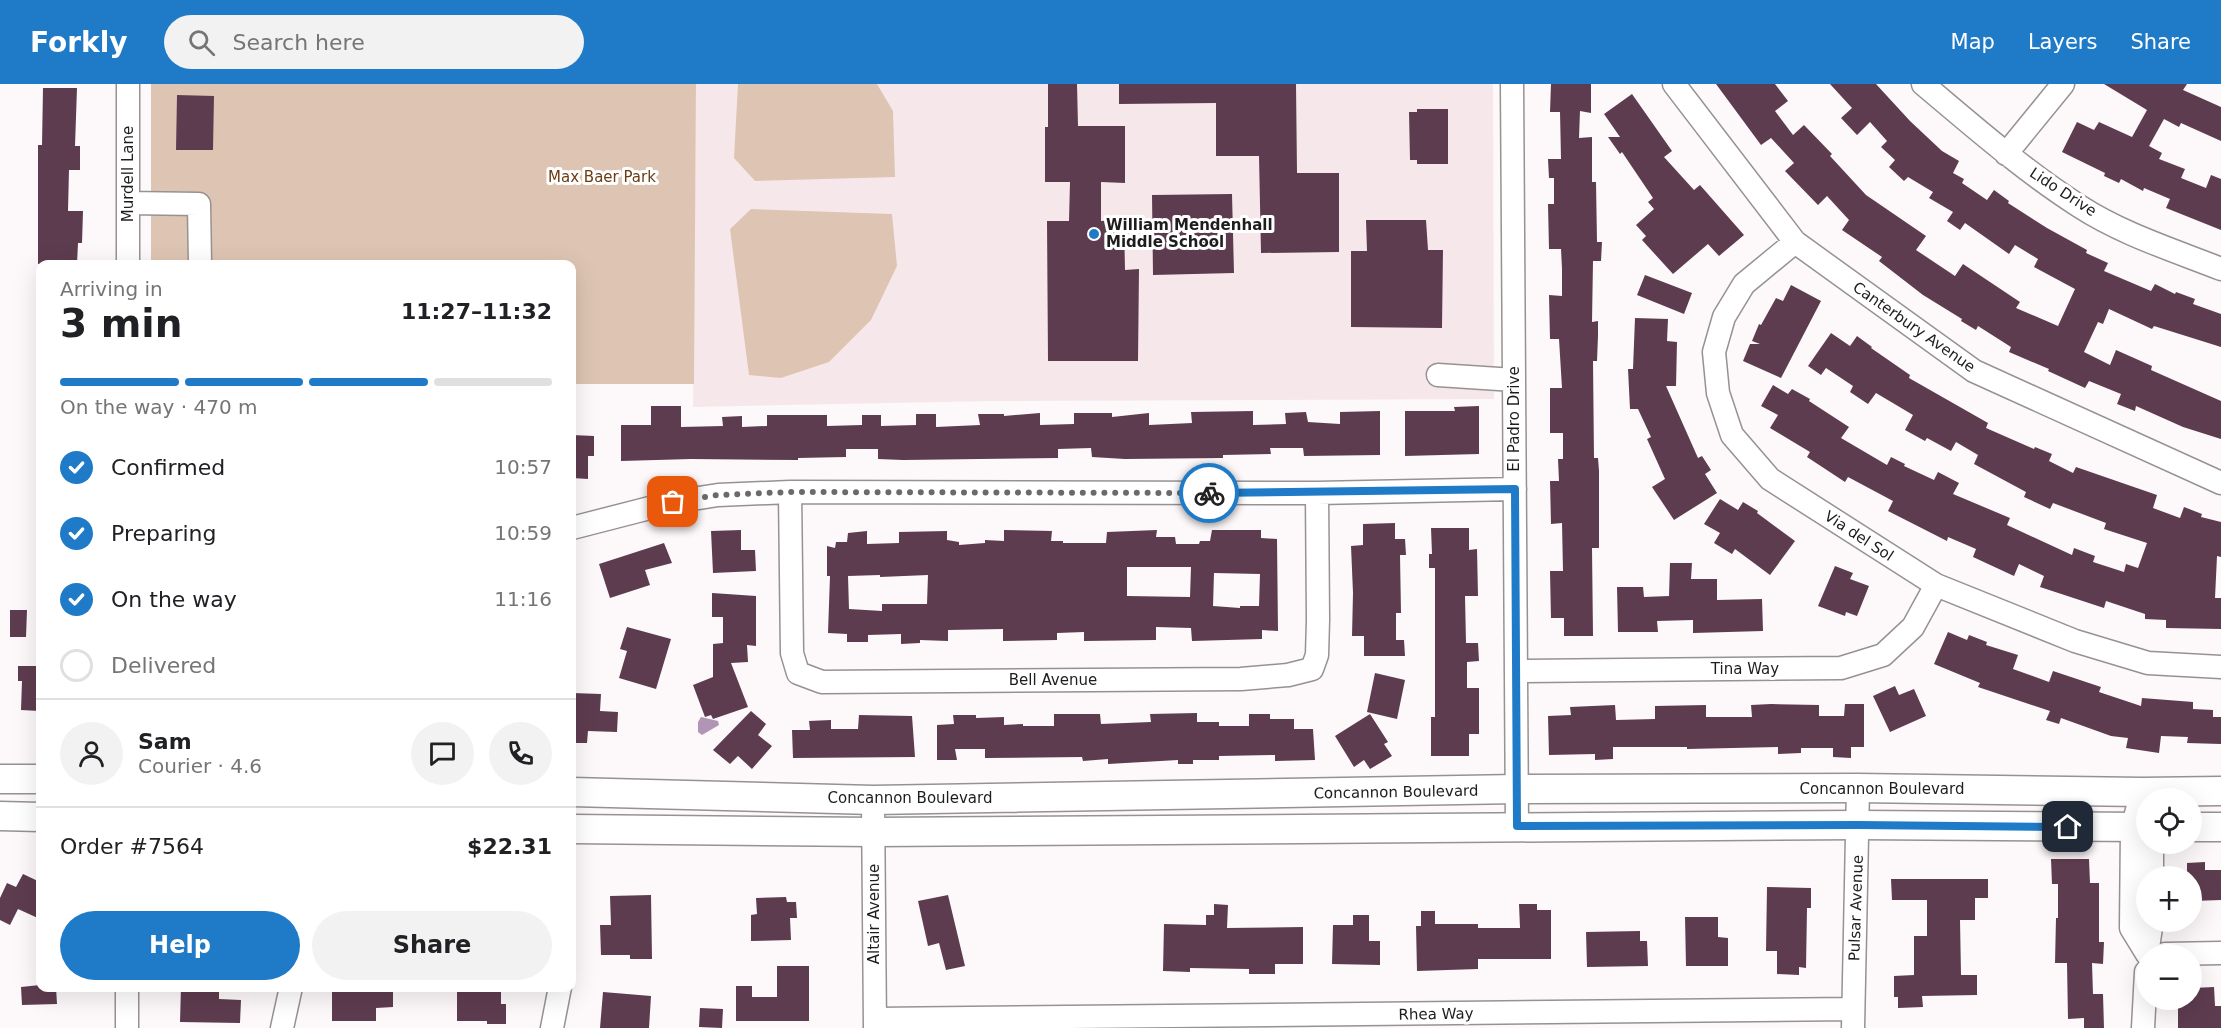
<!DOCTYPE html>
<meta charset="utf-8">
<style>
body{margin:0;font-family:"DejaVu Sans",sans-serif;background:#f2f2f2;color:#202124;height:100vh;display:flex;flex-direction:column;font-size:22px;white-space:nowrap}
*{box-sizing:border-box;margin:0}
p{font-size:20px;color:#757577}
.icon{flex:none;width:33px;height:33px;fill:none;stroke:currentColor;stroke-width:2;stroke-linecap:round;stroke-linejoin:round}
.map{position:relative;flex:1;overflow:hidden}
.side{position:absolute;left:36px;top:176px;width:540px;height:732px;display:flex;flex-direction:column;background:#fff;border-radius:12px;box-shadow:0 6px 24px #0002}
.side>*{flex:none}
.tools{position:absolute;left:2136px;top:704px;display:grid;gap:12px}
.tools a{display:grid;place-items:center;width:66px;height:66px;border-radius:50%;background:#fff;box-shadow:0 6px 24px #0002;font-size:30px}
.pin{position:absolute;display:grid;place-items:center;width:51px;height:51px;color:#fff;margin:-26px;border-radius:12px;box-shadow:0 3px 9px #0006}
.courier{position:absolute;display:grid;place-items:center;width:60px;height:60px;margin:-30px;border:4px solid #1f7bc7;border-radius:50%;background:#fff;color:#222;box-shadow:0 2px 8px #0007}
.headline em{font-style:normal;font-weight:600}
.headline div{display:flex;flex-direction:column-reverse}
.headline{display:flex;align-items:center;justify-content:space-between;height:102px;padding:0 24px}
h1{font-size:39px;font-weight:600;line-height:45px}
.bar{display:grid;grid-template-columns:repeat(4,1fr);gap:9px 6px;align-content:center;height:72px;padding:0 24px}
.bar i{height:8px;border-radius:4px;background:#e0e0e0}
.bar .on{background:#1f7bc7}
.bar p{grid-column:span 4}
.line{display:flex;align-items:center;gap:15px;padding:0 24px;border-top:2px solid #e0e0e0}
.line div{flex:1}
.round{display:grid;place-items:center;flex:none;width:63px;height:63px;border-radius:32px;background:#f2f2f2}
ol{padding:0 24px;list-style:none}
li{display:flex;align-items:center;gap:18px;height:66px}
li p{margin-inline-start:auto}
li .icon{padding:6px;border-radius:50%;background:#1f7bc7;color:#fff;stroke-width:4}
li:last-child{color:#757577}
li i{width:33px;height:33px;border:3px solid #e0e0e0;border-radius:50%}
.primary-button{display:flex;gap:12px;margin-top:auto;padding:12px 24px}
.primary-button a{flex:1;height:69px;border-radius:36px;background:#1f7bc7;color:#fff;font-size:24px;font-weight:600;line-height:69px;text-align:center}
.primary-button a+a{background:#f2f2f2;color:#202124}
header{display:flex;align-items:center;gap:36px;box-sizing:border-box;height:84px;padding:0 30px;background:#1f7bc7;color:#fff}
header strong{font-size:28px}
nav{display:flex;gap:33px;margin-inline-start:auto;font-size:21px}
.search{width:420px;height:54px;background:#f2f2f2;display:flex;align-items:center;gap:15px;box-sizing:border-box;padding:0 21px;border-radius:33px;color:#757577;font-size:22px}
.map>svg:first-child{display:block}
</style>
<header>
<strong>Forkly</strong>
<div class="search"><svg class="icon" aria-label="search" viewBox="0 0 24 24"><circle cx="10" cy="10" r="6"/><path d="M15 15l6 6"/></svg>Search here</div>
<nav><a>Map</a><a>Layers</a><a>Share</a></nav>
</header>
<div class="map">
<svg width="2221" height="944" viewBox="0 0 2221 944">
<rect width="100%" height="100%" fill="#fdf8f9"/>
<path fill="#f6e8ea" d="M696,0h797l1,315 -502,2 -299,6z"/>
<path fill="#dec5b3" d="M151,0h545l-2,300h-122v-120h-421z
M738,0h139l16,27 2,66 -140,4 -21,-23z
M751,125l141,5 5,52 -26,54 -42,42 -48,16 -32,-3 -19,-146z"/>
<path fill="#b195b5" d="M701,633l17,4 1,4 -17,10 -4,-3v-10z"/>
<path fill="#5e3c4f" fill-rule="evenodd" d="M1048,0h29l1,42h47v57l-24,-1v39l23,-1 1,50 14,-1 -1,92h-90l-1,-140h22l1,-39h-25v-55h3z
M1119,0h177l1,89h42v79l-78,1 -2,-97h-43v-53l-97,1z
M1551,0h40v29l-11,-2 -1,27 13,-1v45h4l1,60h5l-1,19h-8l-1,61 6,-1v15l-1,25h-4l1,97h4l1,13v77h-7l1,88h-29v-18h-13l-1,-47h13l-1,-48 -11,1 -1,-43h9l-1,-22h5v-26h-13v-45h12l-3,-49h-9l-1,-44 13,1v-27l-1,-20h-12l-1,-45h6v-26h-5l-1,-19h13l-1,-47h-10z
M1716,0h59l13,17 -13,10 18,24 11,-10 28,29 -2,2 36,39 60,41 -10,14 39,26 8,-12 57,38 -4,6 42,18 17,-37 -41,-22 4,-8 -23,-14 -6,9 -44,-31 -5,7 -13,-9 6,-9 -24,-14 4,-6 -25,-15 -4,4 -15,-14 6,-7 -14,-13 6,-6 -17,-19 -13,13 -16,-17 11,-10 -22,-24h46l34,37 32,30 17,10 -6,12 11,6 -2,4 25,17 7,-10 15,11 -1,2 39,25 40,22 -1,3 22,10 -4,8 47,20 4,-7 20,10 1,-2 19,7 -2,5 28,10v33l-67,-21 -2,3 -43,-20 -6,15 -5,-2 -14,30 26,13 6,-15 36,16 -1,4 70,31v38l-38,-12 -47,-21 -1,5 -18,-7 4,-10 -32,-13 -4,7 -37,-17 1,-2 -40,-17 2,-5 -33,-21 -2,4 -15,-9 1,-2 -39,-24 -44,-34 3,-4 -40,-27 7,-10 -22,-24 -9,9 -33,-34 9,-8 -23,-25 -10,7z
M2104,0h83l-4,6 38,17v34l-40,-18 -2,4 -15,-8 -15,27 13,7 -3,6 26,10 -4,9 25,10 5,-13 10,4v51l-55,-22 4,-9 -26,-11 -1,3 -22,-12 -2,4 -15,-7 1,-3 -43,-21 15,-30 17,8 5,-8 33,15 15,-27z
M43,4h34l-2,58h5v24h-11l-1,41h15l-1,32h-4l-1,21h-39v-119h4z
M1632,10l40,57 -8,6 30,33 6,-5 44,50 -25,21 -11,-12 -35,30 -31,-34 4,-4 -10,-11 18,-16 -6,-7 5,-4 -31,-46 -2,2 -12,-17h12l-16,-23z
M177,11l37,1 -1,54h-37z
M1417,25h31v55h-31v-4h-7l-1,-48h8z
M1232,110l2,79 -81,2 -1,-80z
M1366,136h60l2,30h15l-1,78 -91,-1v-76h16z
M1645,191l47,18 -8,21 -47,-19z
M1791,201l30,16 -40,77 -38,-17 7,-17h10l-8,-3 7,-17 2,1 15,-27 7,3z
M1635,234l33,1 -1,22 10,1 -1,44h-10l32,72 4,-2 9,14 -6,4 12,19 -43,27 -22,-33 13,-8 -18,-40 4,-2 -13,-28h-8l-2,-40h5z
M1831,249l19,13 7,-10 15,11 -1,1 39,27 -1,3 79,45 -2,5 48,21 1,-2 17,7 -3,7 24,12 3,-6 81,28 -4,13 27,10 4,-11 18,7 -1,3 20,5v35l-4,-1 -2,42h6v31l-55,-1v-8l-21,-1v-5l-39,-13 -2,7 -64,-21 4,-11 -25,-12 -5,12 -41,-19 3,-8 -28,-12 -1,4 -59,-30 5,-10 -45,-24 -3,5 -38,-25 3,-5 -40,-24 8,-13 -17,-9 12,-21 15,9 4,-5 18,10 -1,2 40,26 -8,11 46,27 4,-8 14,7 -1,2 30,14 4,-8 21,11 -6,11 57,24 -3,7 65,30 2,-7 21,8 -2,6 31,10 2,-8 12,4 9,-25 -43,-14 2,-6 -53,-20 -3,6 -26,-12 2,-5 -52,-28 4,-9 -22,-13 -5,9 -24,-13 -2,3 -20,-11 8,-15 -37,-22 -8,11 -18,-12 3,-6 -27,-18 -5,7 -13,-9z
M651,322h30v21l42,-1 -1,-9 20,-1v11l25,-1v-11h60v11l35,-1v-10h19v11l35,-1v-11h20v13l44,-2 -2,-11h26v2l36,-3v12l34,-1v-11h38v4l37,-4v12l43,-2 -1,-11 62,-1v14l33,-1 -1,-11 21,-1 2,10 32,2v-12l40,-1v44l-76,1 -1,-8h-33l1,6 -48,1v3l-98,1 -33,-2 -1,-9 -33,1v9l-155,2 -25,-1v-10h-32v8l-48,1v2l-107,-1 -70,2v-36h30z
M1479,322v48l-74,2v-45h50l-1,-4z
M572,351l22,1v20h-6v23l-16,-1z
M1720,415l18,11 5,-8 15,9 -1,2 38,28 -25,34 -35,-26 -3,5 -18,-11 6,-10 -16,-9z
M1395,439v16h10l1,16h-6l1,58h-5v27h8l1,16h-41v-20h-12l1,-43 -2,-47 12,-1v-21z
M1431,444h38v22l8,-1 1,47h-13l1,47h12l1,18 -12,1v26h12v46h-10v22h-38v-39h4v-149h-6v-14h3z
M741,446v20h14l1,21 -43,2 -2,-42z
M1004,446l48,1 -1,10h12v2h43l1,-11 50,-2 -1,7h19l1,7h23l1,-3h10l2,-11h49v8l16,1 1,92 -16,-1v9l-70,2 -1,-13 -35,-1v13l-72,1v-9l-27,1v7l-54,1v-12l-55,1v11l-28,-1v3l-19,1v-10l-33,1v7h-21v-8l-19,-1 2,-57h-3v-30l8,2 1,-6h11l1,-9 19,-2v13l32,-1v-11l48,-1v9l12,2v3l26,-2v-3l19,1zM1127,483h64l-1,30 -63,-1zM1214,489l46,1 -1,32h-19v2l-27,-2zM880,491v2l48,-2 -1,29h-45v7l-33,-2 -1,-33z
M664,459l8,20 -27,7 5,15 -40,13 -11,-34z
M1670,479h22l-1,16h26v21l45,-1 1,32 -70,2v-13l-36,1 1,11h-40l-1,-45h26l1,10 25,-1z
M1835,482l18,7 -3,6 19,7 -12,30 -11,-4 -1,4 -27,-10z
M712,509l44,3v50l-9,-1 1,17 -17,1 17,44 -35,12 -2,-4 -6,2 -12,-32 20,-8v-33l10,-1v-26h-11z
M10,526h17l-1,27h-16z
M627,543l44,12 -15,50 -37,-11 8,-27 -7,-2z
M1948,548l19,8 2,-5 18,7 -1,3 32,10 -5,14 36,13 4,-11 48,16 -2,5 42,14 1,-8 51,4v7l20,1v7h8v27l-34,-1 1,-6 -27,-1 -2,17 -33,-5 2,-10 -17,-2 -50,-18 -2,6 -13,-4 4,-9 -72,-24 2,-4 -46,-19z
M18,582h22v45l-19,-1 1,-29h-4z
M1375,589l30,7 -8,39 -30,-7z
M1895,602l4,9 15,-6 12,27 -36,16 -17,-36z
M572,609l29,1 -1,17 18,1 -1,20 -29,-1 -1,12h-15z
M1771,620l48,1v11h25l1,-12h19v43h-13v11l-18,-1v-9h-32v5l-23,1v-7l-91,2v-2h-74v12l-18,1v-6l-46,1 -1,-39 23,-1 -1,-8 45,-2 1,15 39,-1v-13l51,-1v12h46l-1,-12z
M751,627l15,13 -8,11 14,11 -20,23 -14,-13 -8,8 -17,-14z
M1197,629v9h22v4h30v-12h21v5h24v10h19l2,31 -40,1v-6l-56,1v4h-26v4h-15v-4l-70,4v-5l-25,2 -1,-4 -97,1v-9h-30l2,11h-20v-35l17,-1 -1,-9h23v3l28,-1v8l19,-1v2h31v-12h46l1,10 50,-2 -1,-8z
M1370,630l18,28 -4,2 8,12 -22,13 -6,-9 -10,7 -19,-31z
M859,631l53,1 3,41 -122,1 -1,-28h18l-1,-9 22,-1v9h27z
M2051,775h38l1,24h9v59h5l-1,22 -11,-1 1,31h10l1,34h-20v-10l-16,1 -1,-56h-12l1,-45h2v-34h-6z
M2205,778v8h16v30l-29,1v-25h-5v-13z
M23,790l17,8v37l-22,-10 -8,16 -10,-5v-22l7,-15 9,4z
M1891,795h97v19h-13v22h-15l1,55h16v20l-55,1 1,11 -25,1v-11h-4v-21l20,-1v-39h13v-36h-35z
M1767,803l44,1v20h-4l-1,60 -7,-1v8l-22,-1v-23h-11z
M651,811l1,64h-22v-4h-29l-1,-30h11l-1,-29z
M948,811l17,71 -19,4 -7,-27 -11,3 -10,-45z
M786,813l1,5h9l1,16h-7l1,22 -40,1v-26l6,-1 -1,-16z
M1214,820l14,1 -1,23 76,-1v37h-28v10h-26v-5l-59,-1v4l-27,-1 1,-47 42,1v-10h8z
M1519,820h18v6h14v49h-73v10l-61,2 -1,-45h5v-15h14v13h43v4h42z
M1353,831h16v26h11v24l-48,-1 1,-39h20z
M1685,833h33v20l10,1v28h-42z
M1640,847v10h7l1,25 -61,1 -1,-35z
M777,882h32v55h-73v-35h16v11h25z
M40,901v2h16l1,17 -35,1 -1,-18z
M181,903h38v12l22,1 -1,23 -60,-1z
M340,903h38v3h15v17l-17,1v13h-44v-30h8z
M457,903h40v4h4v13h5v20h-19v-3h-30z
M2214,903l1,19h6v22h-43v-29h14v-11z
M603,908l48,4 -2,32h-49z
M700,924l23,1 -1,19 -23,-1z"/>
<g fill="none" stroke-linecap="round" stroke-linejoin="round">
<g stroke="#979292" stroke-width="25">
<path id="minor" d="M1512,0l5,742
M1674,0l121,158 179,129 247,112
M1923,0c50,42 100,86 156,122 43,28 94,44 142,63
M2006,70l57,-70
M128,119l71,1 1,60
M1795,158l-51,42 -20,33 -10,35 4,41 14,42 38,44 166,106 139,56 73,22 73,4
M128,180v-180
M1438,291l76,5
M790,408l2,161 6,20 24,9 419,-3 47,-4 24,-6 5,-14 1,-35 -1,-127
M572,444l101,-26 45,-7 72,-3 527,1 198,-4
M1516,587l325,-3 42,-13 30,-28 23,-42
M2142,708l-10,36 -1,100 16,26
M873,716l2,228
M2152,759v33
M2147,870l5,-33
M2165,870l56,-1
M127,903v41
M875,935l977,-10
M282,944l9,-41
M552,944l8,-41
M1853,944l5,-240
M2143,944l3,-56"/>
</g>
<g stroke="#979292" stroke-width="31">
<path id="major" d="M0,695h40
M572,708l301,8 645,-11 340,-1 284,4 79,-1
M0,732l40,1
M2192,743h29
M572,745l302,3 984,-7 288,2"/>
</g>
<use href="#minor" stroke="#fff" stroke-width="22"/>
<use href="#major" stroke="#fff" stroke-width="28"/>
</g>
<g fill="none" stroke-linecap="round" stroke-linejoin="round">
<path stroke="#6c6969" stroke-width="6" stroke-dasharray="0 10.8" d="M673,418l45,-7 72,-3 419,1"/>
<path stroke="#1f7bc7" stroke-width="8" d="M1209,409l306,-4 2,337 341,-1 210,2"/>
</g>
<circle fill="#1f7bc7" stroke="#fff" stroke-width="2" cx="1094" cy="150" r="6"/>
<g text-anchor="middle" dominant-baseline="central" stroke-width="6" stroke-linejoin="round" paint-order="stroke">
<g font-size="15" fill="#1e1c1c" stroke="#fff">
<text transform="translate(128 90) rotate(-90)">Murdell Lane</text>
<text transform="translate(2063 108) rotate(33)">Lido Drive</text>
<text transform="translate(1914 243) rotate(35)">Canterbury Avenue</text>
<text transform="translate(1514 335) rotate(-90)">El Padro Drive</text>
<text transform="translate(1859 452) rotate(33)">Via del Sol</text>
<text x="1745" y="585">Tina Way</text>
<text x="1053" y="596">Bell Avenue</text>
<text x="1882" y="705">Concannon Boulevard</text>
<text transform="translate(1396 708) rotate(-1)">Concannon Boulevard</text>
<text x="910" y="714">Concannon Boulevard</text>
<text transform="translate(1856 824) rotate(-88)">Pulsar Avenue</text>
<text transform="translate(874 830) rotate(-90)">Altair Avenue</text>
<text transform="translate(1436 930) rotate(-1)">Rhea Way</text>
</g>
<g font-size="15" fill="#6b3c13" stroke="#fff">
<text x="602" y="93">Max Baer Park</text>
</g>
<g font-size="15" font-weight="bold" fill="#1e1c1c" stroke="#fff" text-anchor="start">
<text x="1106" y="141">William Mendenhall<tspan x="1106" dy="17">Middle School</tspan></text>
</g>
</g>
</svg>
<div class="tools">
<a><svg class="icon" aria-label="locate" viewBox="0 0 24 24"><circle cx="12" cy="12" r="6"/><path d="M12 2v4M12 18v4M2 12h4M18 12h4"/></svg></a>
<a>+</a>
<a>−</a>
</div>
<div class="pin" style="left:673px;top:418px;background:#ea580c"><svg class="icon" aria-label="bag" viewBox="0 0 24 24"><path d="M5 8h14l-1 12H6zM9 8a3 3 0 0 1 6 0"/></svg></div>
<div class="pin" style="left:2068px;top:743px;background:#1f2937"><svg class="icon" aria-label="home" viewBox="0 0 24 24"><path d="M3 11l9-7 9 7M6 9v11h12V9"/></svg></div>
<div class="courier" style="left:1209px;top:409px"><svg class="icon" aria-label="bike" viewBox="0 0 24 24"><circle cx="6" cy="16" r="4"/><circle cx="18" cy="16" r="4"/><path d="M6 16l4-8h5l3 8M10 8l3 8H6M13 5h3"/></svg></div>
<section class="side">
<div class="headline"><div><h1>3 min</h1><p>Arriving in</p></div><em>11:27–11:32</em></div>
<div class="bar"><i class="on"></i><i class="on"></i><i class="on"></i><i></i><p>On the way · 470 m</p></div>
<ol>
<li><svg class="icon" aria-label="check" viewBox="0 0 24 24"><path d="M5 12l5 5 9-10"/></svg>Confirmed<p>10:57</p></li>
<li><svg class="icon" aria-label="check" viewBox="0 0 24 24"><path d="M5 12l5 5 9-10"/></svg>Preparing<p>10:59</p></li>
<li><svg class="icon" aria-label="check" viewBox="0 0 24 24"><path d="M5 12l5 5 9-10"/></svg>On the way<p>11:16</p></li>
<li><i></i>Delivered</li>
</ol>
<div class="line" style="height:108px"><a class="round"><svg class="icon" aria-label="person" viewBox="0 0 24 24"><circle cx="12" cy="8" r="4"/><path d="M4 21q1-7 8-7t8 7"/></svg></a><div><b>Sam</b><p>Courier · 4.6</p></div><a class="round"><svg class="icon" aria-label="chat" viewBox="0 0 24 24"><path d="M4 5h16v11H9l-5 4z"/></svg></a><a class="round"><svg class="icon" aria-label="phone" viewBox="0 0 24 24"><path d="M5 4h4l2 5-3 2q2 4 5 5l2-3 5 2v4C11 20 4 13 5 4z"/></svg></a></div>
<div class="line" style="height:78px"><div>Order #7564</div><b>$22.31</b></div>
<div class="primary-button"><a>Help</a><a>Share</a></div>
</section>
</div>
